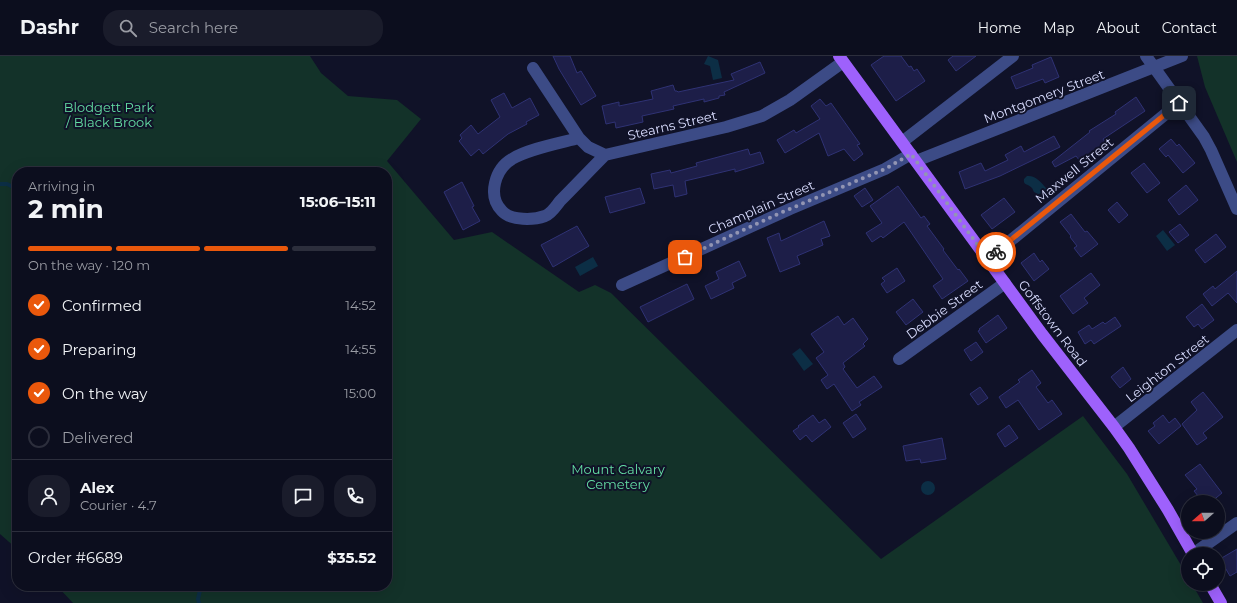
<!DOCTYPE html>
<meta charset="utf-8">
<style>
body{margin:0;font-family:Montserrat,sans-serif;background:#1a1c2b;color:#f1f3f6;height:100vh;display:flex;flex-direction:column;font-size:15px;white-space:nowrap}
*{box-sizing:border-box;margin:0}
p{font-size:13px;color:#9a9ca4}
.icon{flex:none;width:22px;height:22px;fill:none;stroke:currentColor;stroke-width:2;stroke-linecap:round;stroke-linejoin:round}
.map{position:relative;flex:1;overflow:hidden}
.sheet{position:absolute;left:12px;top:111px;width:380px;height:424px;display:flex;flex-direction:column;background:#0c0e1e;border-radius:16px;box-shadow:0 4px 16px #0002,0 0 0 1px #2c2e3c}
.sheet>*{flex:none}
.needle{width:26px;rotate:250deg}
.fabs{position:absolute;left:1181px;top:439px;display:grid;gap:8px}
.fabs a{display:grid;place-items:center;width:44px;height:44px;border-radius:50%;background:#0c0e1e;box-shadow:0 4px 16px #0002,0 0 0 1px #2c2e3c;font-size:20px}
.pin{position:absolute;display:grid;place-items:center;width:34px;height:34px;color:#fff;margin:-17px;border-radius:8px;box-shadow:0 2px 6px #0006}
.courier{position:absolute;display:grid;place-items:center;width:40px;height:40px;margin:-20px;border:3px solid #ea580c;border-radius:50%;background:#fff;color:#222;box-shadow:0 1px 5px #0007}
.summary em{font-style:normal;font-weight:700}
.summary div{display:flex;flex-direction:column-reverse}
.summary{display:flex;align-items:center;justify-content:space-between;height:68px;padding:0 16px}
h1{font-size:26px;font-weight:700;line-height:30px}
.bar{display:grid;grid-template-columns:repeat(4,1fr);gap:6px 4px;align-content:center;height:48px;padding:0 16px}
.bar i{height:5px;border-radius:3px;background:#2c2e3c}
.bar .on{background:#ea580c}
.bar p{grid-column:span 4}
.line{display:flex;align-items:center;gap:10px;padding:0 16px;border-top:1px solid #2c2e3c}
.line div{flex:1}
.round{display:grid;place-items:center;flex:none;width:42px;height:42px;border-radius:16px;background:#1a1c2b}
ol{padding:0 16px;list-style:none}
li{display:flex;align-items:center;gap:12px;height:44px}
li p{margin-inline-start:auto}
li .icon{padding:4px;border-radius:50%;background:#ea580c;color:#fff;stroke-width:4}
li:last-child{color:#9a9ca4}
li i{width:22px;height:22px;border:2px solid #2c2e3c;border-radius:50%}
header{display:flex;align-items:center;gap:24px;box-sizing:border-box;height:56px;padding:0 20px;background:#0c0e1e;border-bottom:1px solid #2c2e3c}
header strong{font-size:19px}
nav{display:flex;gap:22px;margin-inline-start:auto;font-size:14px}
.search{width:280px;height:36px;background:#1a1c2b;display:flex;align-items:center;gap:10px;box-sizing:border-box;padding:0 14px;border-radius:16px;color:#9a9ca4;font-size:15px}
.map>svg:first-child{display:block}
</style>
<header>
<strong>Dashr</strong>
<div class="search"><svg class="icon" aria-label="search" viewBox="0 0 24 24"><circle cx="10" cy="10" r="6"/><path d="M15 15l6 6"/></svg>Search here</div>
<nav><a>Home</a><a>Map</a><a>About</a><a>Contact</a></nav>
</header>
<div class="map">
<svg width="1237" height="547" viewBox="0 0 1237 547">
<rect width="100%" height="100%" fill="#101228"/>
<path fill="#133229" d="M0,0h310l11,17 27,23 49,4 24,19 -34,42 67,79 38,-8 87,60 16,-7 16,8 270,266 202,-143 44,58 61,103v7h4l11,19h-1130l-16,-17h330v-414h-370v377l-17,-15z
M1197,0h40v106l-32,-75z"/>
<path fill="#0c2e45" d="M708,0l10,4 4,18 -9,2 -3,-14 -6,-2z
M1027,120c8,-1 14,6 19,12v4l-8,2 -4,-2c-1,-1 -1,-3 -2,-4 -4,-5 -9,-2 -8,-9z
M1163,174l12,15 -8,6 -11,-15z
M593,201l5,9 -18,10 -5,-9z
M800,292l13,16 -9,7 -12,-17z
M921 432a7 7 0 1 1 14 0a7 7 0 1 1-14 0Z"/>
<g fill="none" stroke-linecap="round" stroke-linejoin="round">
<path stroke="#0c2e45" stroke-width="4" d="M0,128h7l10,5
M199,547l-1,-4 3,-13"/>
</g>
<path fill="#1d1e48" stroke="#2f3274" d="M553,0h17l7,17 4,-2 15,25 -15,9 -22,-36z
M884,0h17l8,11 2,-1 3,5 3,-2 8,12 -29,20 -25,-36z
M953,0h23l-20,15 -8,-11z
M1051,1l8,20 -14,6 -2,-4 -27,10 -5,-12 22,-9 -1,-3z
M760,6l5,11 -41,19 1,3 -6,1v2l-15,4v-3l-31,7 1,3 -32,7 1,6 -27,6 -1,-6 -9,2 -4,-18 17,-4v4l34,-7 -2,-8 22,-6 2,6h2l1,1 56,-12 -3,-6z
M504,37l8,15 18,-10 9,17 -13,7 1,2 -19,10 -25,20 -4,-5 -8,7 -12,-15 3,-3 -2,-3 11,-10 7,9 22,-17 -9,-17z
M1136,41l9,14 -42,28 4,6 -6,5 2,1 -19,15 -8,-10 -21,11 -3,-5 38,-30 -1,-1 27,-17 -1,-2z
M820,43l6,7 5,-3 29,41 -3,1 6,9 -9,7 -10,-12 -16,7 -9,-23 -34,20 -8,-13 17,-10 2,3 24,-14 -9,-13z
M1054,80l6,11 -60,29 -35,13 -6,-17 22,-9 4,8 23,-11 -3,-5 16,-9 3,6z
M1171,83l6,7 2,-2 16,19 -12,10 -15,-18 -2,2 -7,-8z
M748,93l2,6 10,-3 4,11 -29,9v-3l-50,12 2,13 -12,3 -2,-12 -19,4 -3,-15 19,-4 1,3 26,-7 -1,-3z
M1144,107l16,20 -13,10 -16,-20z
M462,126l12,24 -2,1 8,14 -17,9 -19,-38z
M1186,129l12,15 -19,15 -11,-15z
M898,130l23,32 3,-2 6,8 -3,2 17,23 -1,1 15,20 1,-1 9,12 -26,18 -9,-13 10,-7 -39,-57 -21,16 -2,-2 -9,6 -6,-9 16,-10 -12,-17z
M640,132l5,15 -35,10 -5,-16z
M865,132l8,12 -11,7 -8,-11z
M1004,142l11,14 -23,17 -11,-14z
M1117,146l11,13 -9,8 -11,-13z
M1071,158l14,18 2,-1 11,13 -17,13 -7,-9 3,-2 -7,-9 1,-1 -11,-14z
M824,165l6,15 -9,3 2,6 -26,11 3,8 -20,8 -13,-34 12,-5 2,8z
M1180,168l9,11 -11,8 -9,-11z
M577,170l12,20 -36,21 -12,-22z
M1216,178l10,13 -21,16 -10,-13z
M1034,197l6,9 2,-2 7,9 -15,12 -13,-18z
M739,205l7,15 -14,7 2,5 -23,11 -6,-13 14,-7 -3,-7z
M897,212l8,13 -18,12 -6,-9 4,-3 -3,-3z
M1237,215v32l-9,-10 -16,13 -9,-12 10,-8 2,3z
M1091,217l9,12 -16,13 4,5 -15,11 -13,-18z
M687,228l7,15 -46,23 -8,-15z
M913,243l10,13 -17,13 -10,-13z
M1202,248l12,16 -12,9 -4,-5 -4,3 -8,-10z
M998,259l9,13 -21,15 -8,-12 2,-1 -1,-1z
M838,260l6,9 9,-7 15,21 -5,5 2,2 -22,17 2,4 -2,2 14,19 17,-12 8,11 -23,15 2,3 -9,6 -18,-27 -7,5 -6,-9 7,-5 -12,-17 8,-6 -13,-18z
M1115,261l6,9 -27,18 -3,-4 -6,4 -7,-12 11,-7 3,4 11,-7 2,2z
M976,286l7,10 -12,9 -7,-11z
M1123,311l8,12 -11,9 -9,-11z
M1032,314l9,13 -5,4 12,16 4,-3 10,14 -23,16 -21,-30 -12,8 -7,-11 21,-15 -2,-2z
M980,331l8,11 -10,7 -8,-11z
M1203,336l20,25 -20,16 4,5 -10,7 -15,-21 15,-14 -6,-8z
M856,358l10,15 -13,9 -10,-15z
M813,359l6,8 6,-4 6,8 -19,15 -6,-7 -6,5 -7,-9 6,-4 -1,-1z
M1163,359l6,8 6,-5 6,8 -22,18 -11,-13 7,-5 -2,-3z
M1009,369l9,13 -13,9 -8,-13z
M942,382l4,21 -25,4 -1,-4 -14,2 -3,-15z
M1200,408l22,29 -11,9h-8l-9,-11 3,-2 -12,-14z
M1237,493v23l-7,4 -10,-17z"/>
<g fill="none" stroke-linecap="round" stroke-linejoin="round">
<path stroke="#3c4b86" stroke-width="12" d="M1146,0l58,81 7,13 26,59
M533,12l46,70 9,9 17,8 121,-28 36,-11 28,-16 53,-38
M579,82c-19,5 -51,11 -67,21 -17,10 -25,37 -10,52 9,10 32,9 43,5 6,-2 11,-10 15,-15 15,-15 30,-31 45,-46
M902,86l111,-86
M916,105l266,-105
M988,203l191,-156
M622,229l168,-76 95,-40 26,-15
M899,303l106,-76
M1114,371l123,-97
M1193,498l44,-31"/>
<path stroke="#9e61fc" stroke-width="12" d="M839,0l203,278 72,93 15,21 39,62 25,44
M1210,528l11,19"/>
</g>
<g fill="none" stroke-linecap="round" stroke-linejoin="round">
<path stroke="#9295b3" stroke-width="4" stroke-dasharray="0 7.2" d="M685,201l95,-44 105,-44 26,-15 77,105 8,-7"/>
<path stroke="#ea580c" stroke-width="5" d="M996,196l183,-149"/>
</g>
<g text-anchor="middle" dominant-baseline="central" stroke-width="4" stroke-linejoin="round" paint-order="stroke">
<g font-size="13" fill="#d8dcfe" stroke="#101228">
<text transform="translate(1044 40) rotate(-21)">Montgomery Street</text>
<text transform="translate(672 69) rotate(-13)">Stearns Street</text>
<text transform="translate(1074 114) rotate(-39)">Maxwell Street</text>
<text transform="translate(761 151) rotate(-24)">Champlain Street</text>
<text transform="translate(944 253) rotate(-36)">Debbie Street</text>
<text transform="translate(1053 267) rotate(53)">Goffstown Road</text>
<text transform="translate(1167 312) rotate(-38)">Leighton Street</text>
</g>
<g font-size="13" fill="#64dea3" stroke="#101228">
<text x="109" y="51">Blodgett Park<tspan x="109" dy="15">/ Black Brook</tspan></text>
<text x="618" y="413">Mount Calvary<tspan x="618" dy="15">Cemetery</tspan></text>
</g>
</g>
</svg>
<div class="fabs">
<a><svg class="needle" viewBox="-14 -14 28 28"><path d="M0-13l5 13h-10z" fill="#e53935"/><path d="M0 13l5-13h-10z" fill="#9a9ca4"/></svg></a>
<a><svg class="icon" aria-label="locate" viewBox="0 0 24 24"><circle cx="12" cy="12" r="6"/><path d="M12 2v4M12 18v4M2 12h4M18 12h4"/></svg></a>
</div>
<div class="pin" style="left:685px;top:201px;background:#ea580c"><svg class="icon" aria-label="bag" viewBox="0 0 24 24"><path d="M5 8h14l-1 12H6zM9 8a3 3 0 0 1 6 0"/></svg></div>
<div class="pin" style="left:1179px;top:47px;background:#1f2937"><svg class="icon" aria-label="home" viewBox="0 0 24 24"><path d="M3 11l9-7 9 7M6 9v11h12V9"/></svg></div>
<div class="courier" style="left:996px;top:196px"><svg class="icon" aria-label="bike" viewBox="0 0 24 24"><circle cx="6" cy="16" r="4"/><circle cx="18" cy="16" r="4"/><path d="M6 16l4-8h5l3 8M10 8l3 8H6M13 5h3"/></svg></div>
<section class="sheet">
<div class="summary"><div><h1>2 min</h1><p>Arriving in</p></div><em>15:06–15:11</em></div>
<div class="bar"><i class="on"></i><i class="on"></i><i class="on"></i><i></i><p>On the way · 120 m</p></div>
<ol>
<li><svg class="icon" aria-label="check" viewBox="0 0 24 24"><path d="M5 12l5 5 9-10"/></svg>Confirmed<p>14:52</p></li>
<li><svg class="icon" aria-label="check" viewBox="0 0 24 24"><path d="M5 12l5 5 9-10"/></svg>Preparing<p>14:55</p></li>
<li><svg class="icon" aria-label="check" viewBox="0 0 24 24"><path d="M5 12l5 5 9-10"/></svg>On the way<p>15:00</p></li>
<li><i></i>Delivered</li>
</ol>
<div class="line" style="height:72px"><a class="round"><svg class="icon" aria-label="person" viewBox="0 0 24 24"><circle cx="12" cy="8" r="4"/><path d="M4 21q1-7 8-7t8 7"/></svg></a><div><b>Alex</b><p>Courier · 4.7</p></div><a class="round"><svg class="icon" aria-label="chat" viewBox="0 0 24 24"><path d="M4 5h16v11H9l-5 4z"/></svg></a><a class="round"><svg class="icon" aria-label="phone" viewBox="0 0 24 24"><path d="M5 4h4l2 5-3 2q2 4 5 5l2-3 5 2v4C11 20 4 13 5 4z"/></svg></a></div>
<div class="line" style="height:52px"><div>Order #6689</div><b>$35.52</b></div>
</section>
</div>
